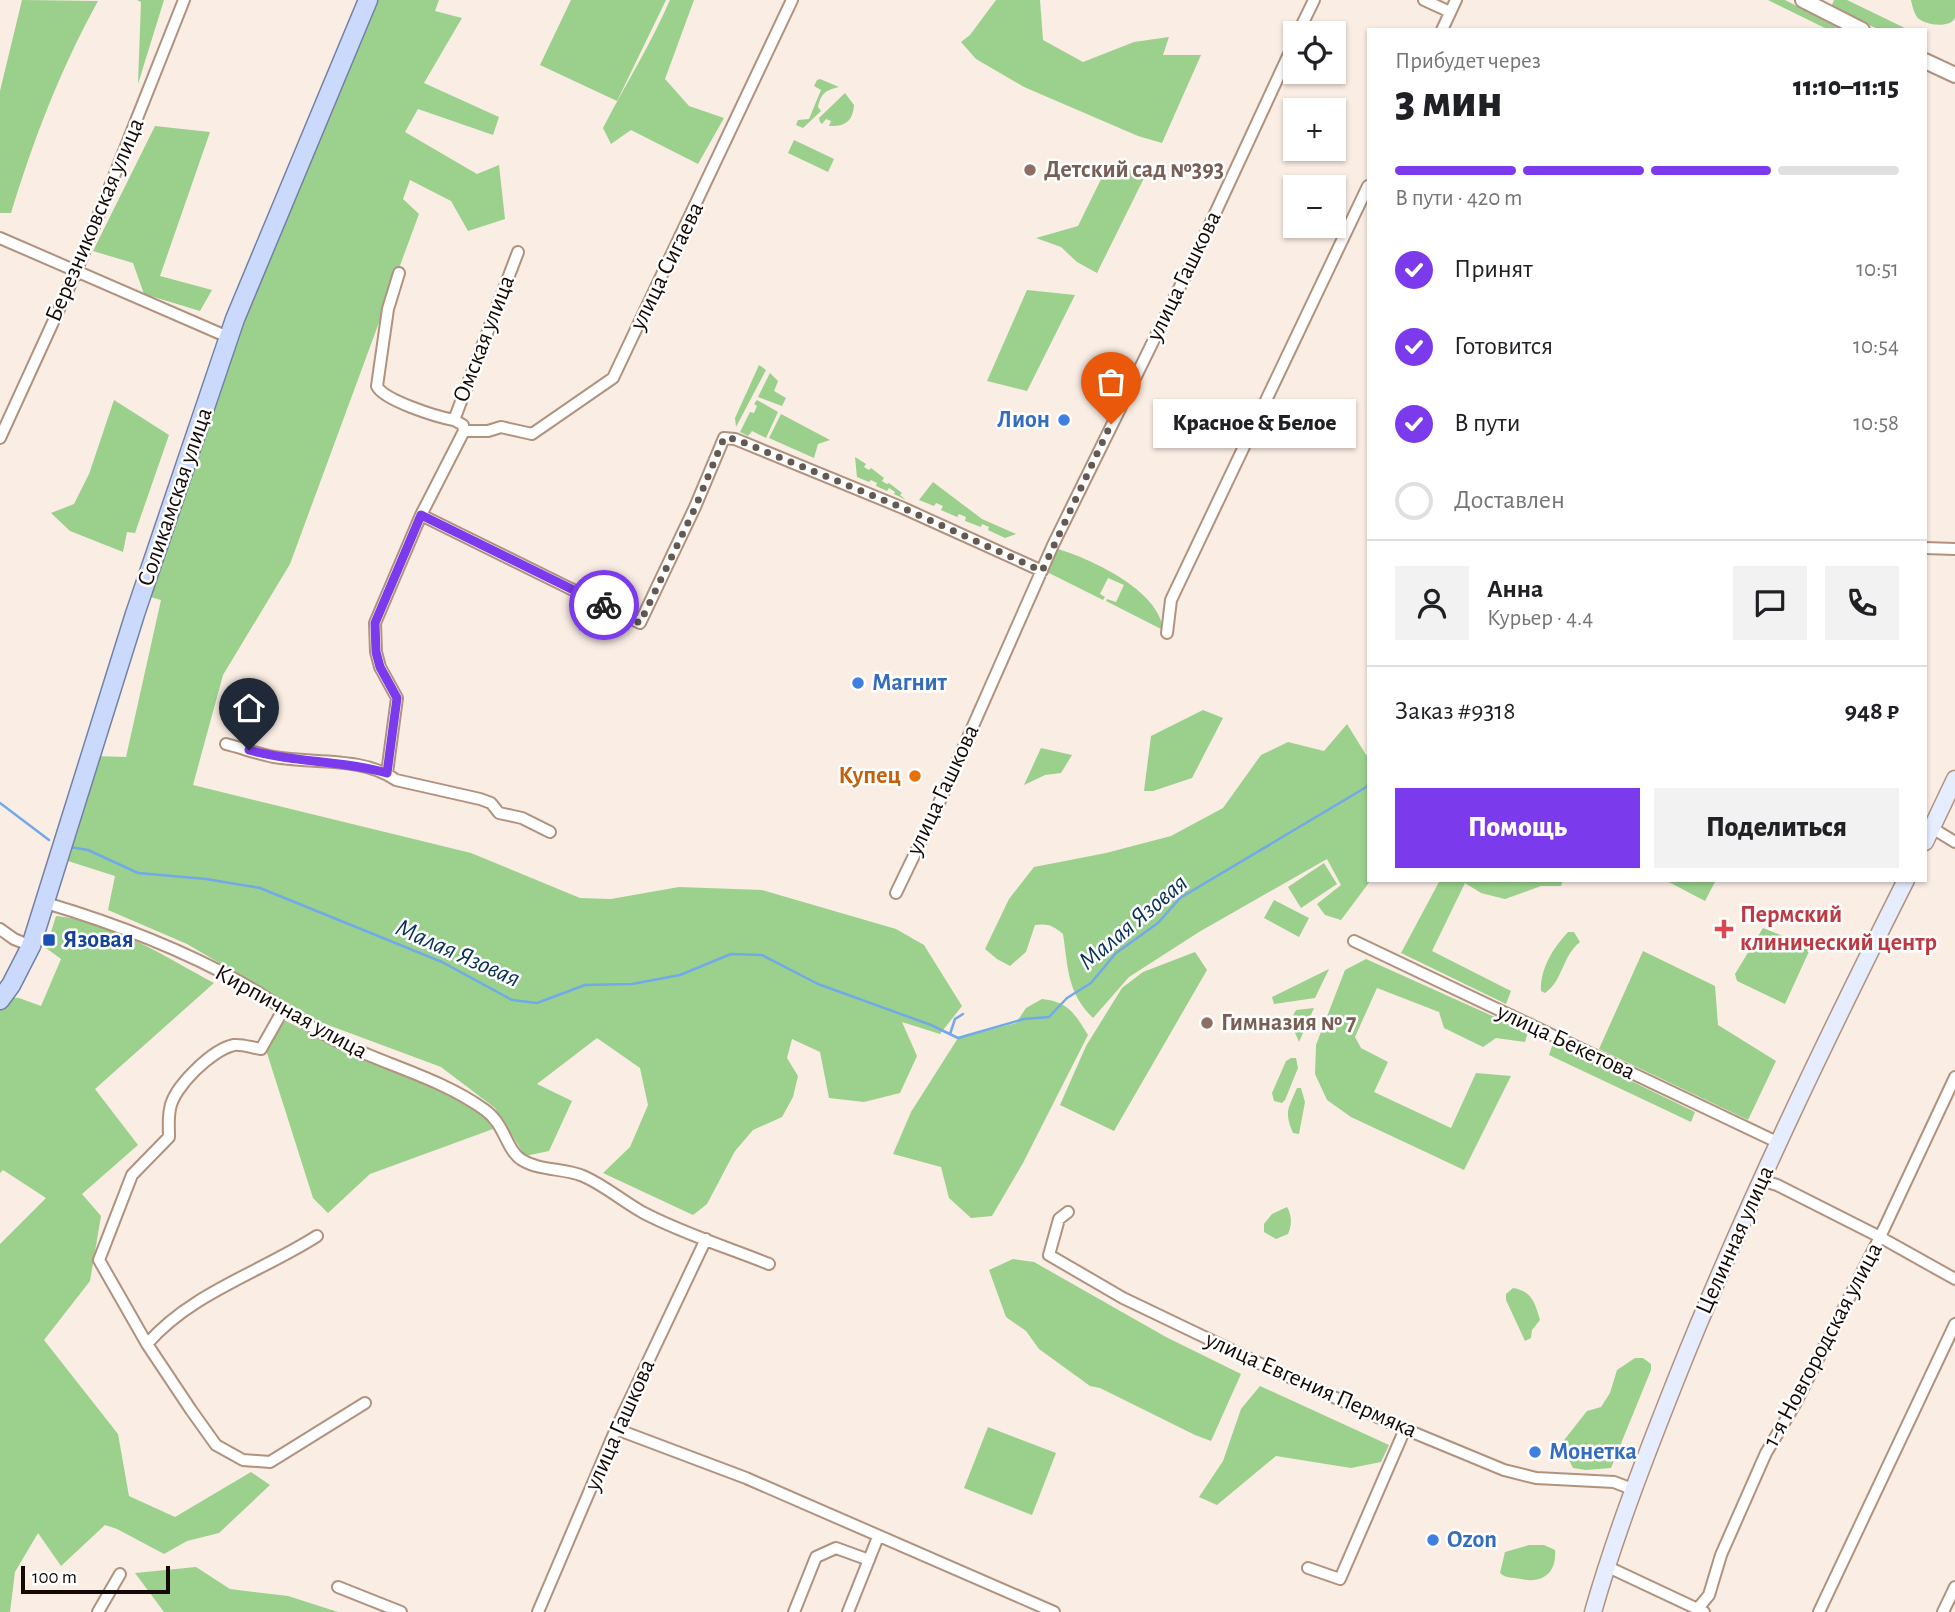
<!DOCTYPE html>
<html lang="ru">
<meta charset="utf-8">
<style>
body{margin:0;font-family:"Alegreya Sans",sans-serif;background:#f2f2f2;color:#202124;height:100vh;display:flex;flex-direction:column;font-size:26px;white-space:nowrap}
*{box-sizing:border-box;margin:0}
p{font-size:23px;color:#757577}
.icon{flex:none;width:38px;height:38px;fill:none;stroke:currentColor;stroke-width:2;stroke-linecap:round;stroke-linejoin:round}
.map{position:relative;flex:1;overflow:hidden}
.panel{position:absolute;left:1367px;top:28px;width:560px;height:854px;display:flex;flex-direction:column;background:#fff;border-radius:0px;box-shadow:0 2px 5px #0004}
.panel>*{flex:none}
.controls{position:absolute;left:1283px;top:21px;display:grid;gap:14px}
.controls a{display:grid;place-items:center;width:63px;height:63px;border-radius:0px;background:#fff;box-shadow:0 2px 5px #0004;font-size:35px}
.scale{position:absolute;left:21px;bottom:18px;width:149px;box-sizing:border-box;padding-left:7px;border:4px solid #140904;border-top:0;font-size:19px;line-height:24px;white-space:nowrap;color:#140904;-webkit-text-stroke:5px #fff;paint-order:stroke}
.pin{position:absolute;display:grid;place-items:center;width:60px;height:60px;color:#fff;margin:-72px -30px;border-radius:50% 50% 50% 0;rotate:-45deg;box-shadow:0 0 7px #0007}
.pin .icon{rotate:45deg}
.courier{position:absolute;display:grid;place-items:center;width:70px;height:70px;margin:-35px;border:5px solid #7c3aed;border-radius:50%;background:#fff;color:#222;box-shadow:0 2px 9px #0007}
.bubble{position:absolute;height:49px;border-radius:0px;background:#fff;box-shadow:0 2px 5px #0004;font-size:23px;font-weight:800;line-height:49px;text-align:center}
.overview em{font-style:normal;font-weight:800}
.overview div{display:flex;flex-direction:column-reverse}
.overview{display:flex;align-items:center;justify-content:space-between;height:119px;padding:0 28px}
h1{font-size:46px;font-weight:800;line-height:52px}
.bar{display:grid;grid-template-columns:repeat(4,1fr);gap:10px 7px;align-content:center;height:84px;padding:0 28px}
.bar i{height:9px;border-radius:5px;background:#e0e0e0}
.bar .selected{background:#7c3aed}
.bar p{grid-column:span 4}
.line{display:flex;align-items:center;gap:18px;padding:0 28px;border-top:2px solid #e0e0e0}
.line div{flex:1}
.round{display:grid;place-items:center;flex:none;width:74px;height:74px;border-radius:0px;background:#f2f2f2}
ol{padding:0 28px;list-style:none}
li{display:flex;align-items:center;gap:21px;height:77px}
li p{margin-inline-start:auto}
li .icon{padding:7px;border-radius:50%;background:#7c3aed;color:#fff;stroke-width:4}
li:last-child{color:#757577}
li i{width:38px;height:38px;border:4px solid #e0e0e0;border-radius:50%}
.button{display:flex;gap:14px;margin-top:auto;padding:14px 28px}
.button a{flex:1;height:80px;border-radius:0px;background:#7c3aed;color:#fff;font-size:28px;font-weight:800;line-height:80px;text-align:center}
.button a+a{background:#f2f2f2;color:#202124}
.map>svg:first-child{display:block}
</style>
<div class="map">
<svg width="1955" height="1612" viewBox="0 0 1955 1612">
<rect width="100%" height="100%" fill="#faede4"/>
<path fill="#9acf8c" d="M22,0l76,1c-38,69 -64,137 -87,212h-11v-122z
M137,0h27l-26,84 3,-82z
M571,0h95l-49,101 -77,-36z
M1768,0h17l59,30h-15z
M1834,0h13l62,30h-29l-44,-20 -4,-5z
M1911,0h44c0,4 0,14 0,18 -5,11 -32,7 -38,-1 -3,-4 -5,-12 -6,-17z
M820,79l19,8c-13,3 -18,6 -21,20l3,4 -18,17 -7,-3 2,-5 11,-1 12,-29 -7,-4 3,-6z
M845,93l9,12c-1,16 -9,22 -25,21l2,-5 -5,-2 -4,5 -2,-2 -1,-4z
M155,126l55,6 -50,144 52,14 -12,21 -56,-17 -11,-31 -40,-12z
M794,140l40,19 -6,13 -40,-19z
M759,365l7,5 -30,57 -1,-9z
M770,373l8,8 -4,10 12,7 -4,8 -24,-9z
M114,400l55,35 -34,98 -8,-1 -4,20 -53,-21 -19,-18 23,-9 15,-30z
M757,400l21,12 -12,26 -14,-7 -4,5 -8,-4 10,-20 4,1 3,-7 -3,-2z
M781,414l49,26 -12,4 -4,14 -45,-20z
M855,457l11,7 -2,3 5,3 2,-2 13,10 -2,3 5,3 2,-1 13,10 -2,2 6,5 -12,-6 1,-2 -6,-4 -2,3 -11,-5 1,-3 -6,-3 -2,2 -12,-5z
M933,482l49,37 34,15 -11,4 -17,-8 1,-3 -7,-3 -1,3 -16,-6 1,-4 -7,-3 -2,3 -16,-7 2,-4 -7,-3 -2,3 -15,-6z
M1055,548c34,10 105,42 108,82l-57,-29 1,-2 9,3 8,-17 -16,-7 -8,16 5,3 -2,3 -58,-29z
M1203,710l20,8 -31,60 -39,13h-9l7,-55z
M1041,748l31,7 -11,18 -16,2 -21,10z
M1324,863l13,21 -36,24 -13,-21z
M1665,880h51l-11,21z
M1274,900l35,18 -10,19 -35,-19z
M1763,928l48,19 -26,57 -48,-23 -2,-7z
M1643,951l72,35 3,39 58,36 -28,59 -149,-71z
M1195,952l12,18 -93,161 -54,-26 26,-59 36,-58 21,-16z
M988,1427l68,26 -24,62 -68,-27z"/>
<path fill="#9bd18d" d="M378,0h61l-4,11 27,7 -38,65 75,34 -6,18 -75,-26 -13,23 72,42 22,-9 6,54 -37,12 -17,-30 -41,-21 -7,19 16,15 -129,350 -67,111 -30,110 278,68 109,45 31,1 68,-12 83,3 134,39 28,16 38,61 -22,28 -38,-12 15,34 -17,37 -36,9 -35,-4 -9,-46 -28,-13 -5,19 11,18 -5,21 -11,20 -29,13 -18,21 -28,53 -14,11 -90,-42 27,-26 18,-42 -8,-37 -43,-30 -60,46 35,17 -23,50 -24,5 -30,-48 -54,-41 -121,-45 -133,-78 -79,-34 7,-34 -47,-15 27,-105 31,1 35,-157 -14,-4 89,-258z
M670,0h24l-29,79 24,27 35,12 -26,46 -67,-34 -20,14 -8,-16c22,-43 48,-84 67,-128z
M996,0h44l3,40 40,22 51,-20 35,-5 -6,18h38l-39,88 -24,-7 -114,-49 -48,-28 -15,-17 9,-7z
M1106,169l42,1 -51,103 -20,-11 -16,-15 -25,-9 42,-12z
M1027,290l48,5 -48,96 -40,-10z
M1347,724l21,34v122h3l-30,40 -16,-5 -8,-11 24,-19 -14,-26 -128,73 -70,45 -36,41c-26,-25 -25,-51 -30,-84 -9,-8 -15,-11 -28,-9l-9,27 -16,14 -13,-7 -12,-10 24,-50 25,-32 72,-14 65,-17 52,-28 38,-53 27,-13 36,9z
M1440,880h123l-2,6h-20l-36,13 -24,-6 -16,-10 -33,68 79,40 -5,13 -105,-51z
M56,916c54,4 111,42 158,67l-119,106 43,56 -56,49 19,22 -11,65 -46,59 74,94 11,62 46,21 76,-45 19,13 -51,48 -32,8 -23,13 -47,-25 -12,-4 -44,41 -23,-33 -23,39 -5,40h-10v-368l46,-46 -43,-28 -3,3v-165l8,-11 11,1 22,8 20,-47 -15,-11z
M1568,932h6l6,10c-18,14 -17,39 -35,51l-4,-2c-1,-22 12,-43 27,-59z
M1366,959l162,73 -3,10 -29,-4 -13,9 -39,-19 -5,-16 -62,-24 -22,49 6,11 27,14 -14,30 77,36 25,-55 35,3 -47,94 -113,-53 -24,-17 -12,-26 1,-29 29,-75z
M1329,969l-14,29 -41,6 -2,-7z
M1042,999c27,3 32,14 46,36l-65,128 -31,53 -21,2 -22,-20 -8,-31 -48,-13 18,-42 47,-74 58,-15 10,-15z
M1314,1008l-15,34 -9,-21 6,-11z
M284,1020l43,22 132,55 25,16 9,16 -123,45 -42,39 -15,-15 -47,-148z
M1553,1043l142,69 -4,10 -142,-67z
M1291,1058h5l2,10 -13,32 -3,3 -8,-2 -2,-8 14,-32z
M1297,1088h4l4,14 -6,32 -6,-1c-9,-21 -5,-24 4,-45z
M1287,1207c5,8 5,18 1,27l-12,5 -12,-7v-8l8,-10z
M1013,1259l21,3 132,75 75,37 -30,67 -16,-6 -95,-47 -10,-2 -51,-37 -13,-18 -20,-14 -17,-47z
M1513,1288c19,3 22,15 27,32l-8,10 -1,8 -6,3 -19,-41v-6z
M1635,1358h8l8,6v6l-40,98 -25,2 -13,-2 -12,-24 26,-33 14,-4 9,-14 7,-23z
M1260,1386l129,59 -8,17 -30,6 -75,-12 -59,49 -18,-8 24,-36 18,-52z
M1529,1545h15l11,5c2,23 -13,34 -34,29 -9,-2 -14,0 -21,-6l5,-21z
M196,1567l34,22 58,7 50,16h-174l-29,-39z"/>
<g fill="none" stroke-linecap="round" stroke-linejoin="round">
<path stroke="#72a9e8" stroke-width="2.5" d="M0,803l49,37
M70,847l18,3 50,23 68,6 54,9 182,74 70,38 25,3 48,-18 47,-1 48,-9 51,-21 31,1 56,29 113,41 27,13 66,-19 25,-2 18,-19 24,-15 25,-30 42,-30 22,-25 188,-112
M950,1034l5,-15 8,-5"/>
<g stroke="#b1927f" stroke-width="14">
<path id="minor" d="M1424,0l26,12
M1442,30l14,-30
M1298,33l16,-33
M0,238l228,99
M399,273l-11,36 -11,77c6,14 60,31 77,34
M464,431h24l13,-4 31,7 81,-56 179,-378
M0,438l76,-166 108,-272
M421,515l219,108 55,-116 29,-69 11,1 168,69 139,63
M1925,548l30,1
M1167,633l4,-33 197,-414
M226,744c16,4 32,10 48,13 39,7 88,-1 122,23l84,19 11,4 8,10 23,5 28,14
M387,773l10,-75 -17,-31 -4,-15 -1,-29 46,-108 43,-84 -1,-6 -9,-5 64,-168
M1932,828l23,14
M896,893l39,-81 118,-267 146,-297 96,-207
M46,903c64,19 137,47 196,80 32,18 61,41 95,58 48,24 104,37 148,69 20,14 21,40 37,50 18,11 42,8 61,16 21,9 38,24 59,36 37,20 87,36 127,52
M0,929l14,10 17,7
M1354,941l425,202
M283,1010l-22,39c-8,-1 -19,-5 -27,-4 -21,4 -61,42 -64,64 -2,9 -1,19 -1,28l-37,38 -33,85 48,84 44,66 25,35 27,15 27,2 95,-59
M1761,1180l16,5 103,52 75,42
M1068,1212l-9,7 -10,36 74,43 144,69 133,60 104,43 32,8 78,4 18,7
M147,1344c44,-51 114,-72 170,-108
M616,1429l130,49 308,134
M1606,1566l98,46
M1308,1568l32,11 65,-150
M338,1587l63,25
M98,1612l22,-38
M538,1612l78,-183 90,-190
M794,1612l22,-55 20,-9 33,12
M848,1612l30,-75
M1695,1612l14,-17 12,-40 45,-102 28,-47 86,-169 75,-160
M1819,1612l136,-288
M1943,1612l12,-25"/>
</g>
<g stroke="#b1927f" stroke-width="18">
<path id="tertiary" d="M1803,0l59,30
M1925,61l30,14"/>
</g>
<g stroke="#b1927f" stroke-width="19">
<path id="secondary" d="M1925,842l30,-63
M1593,1612c23,-80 53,-157 84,-235 68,-170 147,-334 229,-497"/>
</g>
<g stroke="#7481a4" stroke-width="21">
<path id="primary" d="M0,1000l11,-15 20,-39 104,-332 100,-295 133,-319"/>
</g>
<use href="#minor" stroke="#fff" stroke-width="10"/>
<use href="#tertiary" stroke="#fff" stroke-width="14"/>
<use href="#secondary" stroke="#e5edfe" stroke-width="16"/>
<use href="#primary" stroke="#cbdafc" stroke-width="18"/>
</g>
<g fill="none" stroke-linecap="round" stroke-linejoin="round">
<path stroke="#645952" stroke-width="7" stroke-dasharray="0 12.6" d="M604,605l36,18 55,-115 29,-70 11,1 168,69 139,63 69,-147"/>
<path stroke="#7c3aed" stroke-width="9" d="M249,750c45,13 93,10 138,23l10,-75 -17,-31 -4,-15 -1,-29 46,-108 183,90"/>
</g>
<g fill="#8d6e63" stroke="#fff" stroke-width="2.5">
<circle cx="1030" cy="170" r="7"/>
<circle cx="1207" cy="1023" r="7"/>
</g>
<g fill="#3f7fe0" stroke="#fff" stroke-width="2.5">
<circle cx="1064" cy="420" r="7"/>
<circle cx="858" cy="683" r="7"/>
<circle cx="1535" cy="1452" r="7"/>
<circle cx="1433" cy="1540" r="7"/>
</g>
<circle fill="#e8710a" stroke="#fff" stroke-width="2.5" cx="915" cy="776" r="7"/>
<path fill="#e0444e" stroke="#fff" stroke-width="2.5" d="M1720.5 918.5h7v7h7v7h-7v7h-7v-7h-7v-7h7z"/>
<rect fill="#1a4fb4" stroke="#fff" stroke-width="2.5" x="42" y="933" width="14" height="14" rx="3.5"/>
<g text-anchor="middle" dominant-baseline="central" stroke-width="5" stroke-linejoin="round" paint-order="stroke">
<g font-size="24" font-weight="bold" fill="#785e54" stroke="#fff" text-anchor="start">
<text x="1044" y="170">Детский сад №393</text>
<text x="1221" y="1023">Гимназия № 7</text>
</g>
<g font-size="24" fill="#140904" stroke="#fff">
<text transform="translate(95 220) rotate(-67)">Березниковская улица</text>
<text transform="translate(667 266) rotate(-64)">улица Сигаева</text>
<text transform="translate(1184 276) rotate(-64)">улица Гашкова</text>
<text transform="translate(484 339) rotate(-69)">Омская улица</text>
<text transform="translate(175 497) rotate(-71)">Соликамская улица</text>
<text transform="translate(943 790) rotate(-65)">улица Гашкова</text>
<text transform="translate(291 1012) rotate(29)">Кирпичная улица</text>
<text transform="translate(1566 1042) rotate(25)">улица Бекетова</text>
<text transform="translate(1735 1240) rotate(-66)">Целинная улица</text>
<text transform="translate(1823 1345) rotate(-62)">1-я Новгородская улица</text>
<text transform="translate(1311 1385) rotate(24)">улица Евгения Пермяка</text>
<text transform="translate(620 1425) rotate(-66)">улица Гашкова</text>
</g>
<g font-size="24" font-weight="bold" fill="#366cbe" stroke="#fff" text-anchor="start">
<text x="1050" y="420" text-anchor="end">Лион</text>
<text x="872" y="683">Магнит</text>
<text x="1549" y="1452">Монетка</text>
<text x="1447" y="1540">Ozon</text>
</g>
<g font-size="24" font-weight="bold" fill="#c56008" stroke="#fff" text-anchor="end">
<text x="901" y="776">Купец</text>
</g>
<g font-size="24" font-weight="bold" fill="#be3a42" stroke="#fff" text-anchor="start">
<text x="1740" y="915">Пермский<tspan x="1740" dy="28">клинический центр</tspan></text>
</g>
<g font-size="24" font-weight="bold" fill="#164399" stroke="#fff" text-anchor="start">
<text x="63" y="940">Язовая</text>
</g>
<g font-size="26" font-style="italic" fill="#073057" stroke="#fff">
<text transform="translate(1133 922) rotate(-40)">Малая Язовая</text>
<text transform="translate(458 953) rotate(24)">Малая Язовая</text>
</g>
</g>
</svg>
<div class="controls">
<a><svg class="icon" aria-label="locate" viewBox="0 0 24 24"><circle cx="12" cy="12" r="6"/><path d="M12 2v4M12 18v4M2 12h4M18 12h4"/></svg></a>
<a>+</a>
<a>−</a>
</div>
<div class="scale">100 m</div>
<div class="pin" style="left:1111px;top:424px;background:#ea580c"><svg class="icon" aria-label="bag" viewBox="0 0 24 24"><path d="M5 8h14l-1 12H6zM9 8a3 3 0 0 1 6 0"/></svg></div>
<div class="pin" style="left:249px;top:750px;background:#1f2937"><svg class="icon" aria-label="home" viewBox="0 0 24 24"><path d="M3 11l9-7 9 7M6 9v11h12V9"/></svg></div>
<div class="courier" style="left:604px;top:605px"><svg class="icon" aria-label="bike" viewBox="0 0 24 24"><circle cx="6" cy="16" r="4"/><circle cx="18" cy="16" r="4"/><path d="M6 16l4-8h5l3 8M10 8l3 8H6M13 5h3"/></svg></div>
<div class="bubble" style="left:1153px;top:399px;width:203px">Красное &amp; Белое</div>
<section class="panel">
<div class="overview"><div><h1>3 мин</h1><p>Прибудет через</p></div><em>11:10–11:15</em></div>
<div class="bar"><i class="selected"></i><i class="selected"></i><i class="selected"></i><i></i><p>В пути · 420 m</p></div>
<ol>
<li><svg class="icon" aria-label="check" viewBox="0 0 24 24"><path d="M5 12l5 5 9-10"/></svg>Принят<p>10:51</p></li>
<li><svg class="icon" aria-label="check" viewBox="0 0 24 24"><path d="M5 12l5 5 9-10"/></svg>Готовится<p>10:54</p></li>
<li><svg class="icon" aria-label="check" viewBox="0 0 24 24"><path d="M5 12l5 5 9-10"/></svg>В пути<p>10:58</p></li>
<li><i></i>Доставлен</li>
</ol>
<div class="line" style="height:126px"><a class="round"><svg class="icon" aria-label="person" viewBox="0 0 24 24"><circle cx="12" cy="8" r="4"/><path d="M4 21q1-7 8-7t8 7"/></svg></a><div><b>Анна</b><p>Курьер · 4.4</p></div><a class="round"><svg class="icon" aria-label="chat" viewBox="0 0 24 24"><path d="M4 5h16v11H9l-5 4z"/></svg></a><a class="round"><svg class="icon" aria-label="phone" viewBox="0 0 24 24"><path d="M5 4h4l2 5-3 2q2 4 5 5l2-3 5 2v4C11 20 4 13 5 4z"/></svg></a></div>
<div class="line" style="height:91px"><div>Заказ #9318</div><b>948 ₽</b></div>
<div class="button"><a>Помощь</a><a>Поделиться</a></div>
</section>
</div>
